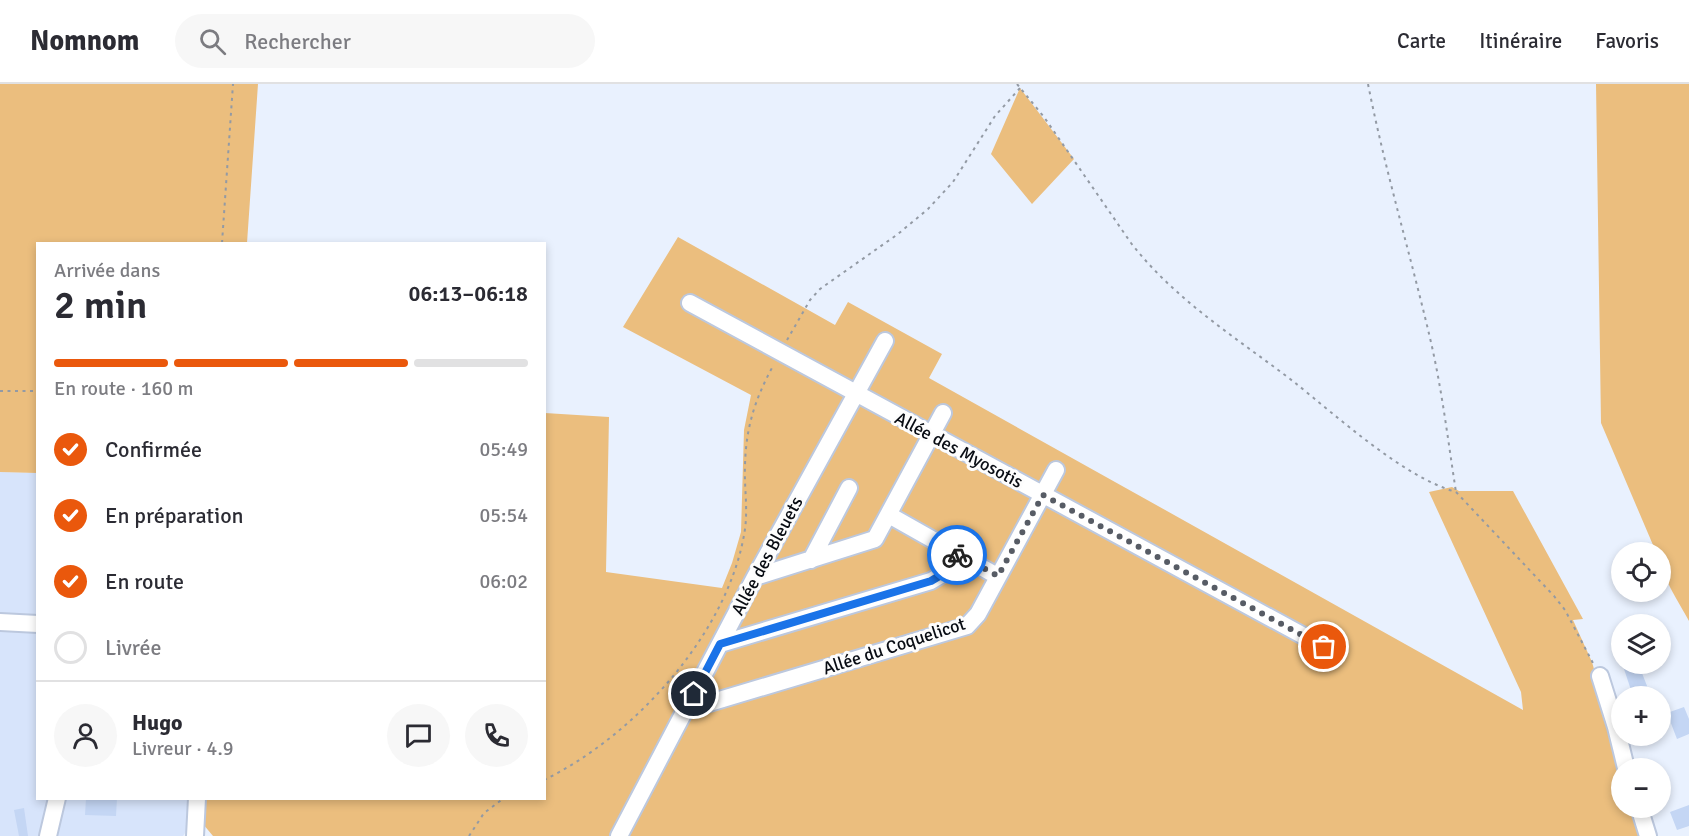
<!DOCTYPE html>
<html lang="fr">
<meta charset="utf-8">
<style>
body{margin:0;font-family:Signika,sans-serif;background:#f7f7f7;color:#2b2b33;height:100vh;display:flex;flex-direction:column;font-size:22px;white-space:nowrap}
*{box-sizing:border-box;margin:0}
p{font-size:20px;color:#7c7c81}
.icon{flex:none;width:33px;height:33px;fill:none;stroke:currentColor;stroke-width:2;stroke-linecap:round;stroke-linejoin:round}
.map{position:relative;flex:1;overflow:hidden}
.side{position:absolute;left:36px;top:158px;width:510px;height:558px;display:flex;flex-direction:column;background:#fff;border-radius:0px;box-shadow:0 3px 9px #0003}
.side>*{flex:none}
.fabs{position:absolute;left:1611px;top:458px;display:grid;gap:12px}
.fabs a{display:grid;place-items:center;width:60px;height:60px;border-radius:50%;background:#fff;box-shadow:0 3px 9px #0003;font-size:30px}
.pin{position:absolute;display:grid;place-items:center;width:51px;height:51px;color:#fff;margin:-26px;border:3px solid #fff;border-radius:50%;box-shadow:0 2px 6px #0007}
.courier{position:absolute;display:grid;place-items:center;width:60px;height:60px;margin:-30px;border:4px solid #1a73e8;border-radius:50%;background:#fff;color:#222;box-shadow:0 2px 8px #0007}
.head em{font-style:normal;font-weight:600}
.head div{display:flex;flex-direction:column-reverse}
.head{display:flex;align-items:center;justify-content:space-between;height:102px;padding:0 18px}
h1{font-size:39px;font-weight:600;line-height:45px}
.bar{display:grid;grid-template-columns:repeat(4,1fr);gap:9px 6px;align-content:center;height:72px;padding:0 18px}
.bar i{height:8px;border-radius:4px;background:#e1e1e2}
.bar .current{background:#ea580c}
.bar p{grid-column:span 4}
.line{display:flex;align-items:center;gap:15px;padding:0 18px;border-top:2px solid #e1e1e2}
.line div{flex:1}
.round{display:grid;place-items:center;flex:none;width:63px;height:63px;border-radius:32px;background:#f7f7f7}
ol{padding:0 18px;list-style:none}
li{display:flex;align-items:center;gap:18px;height:66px}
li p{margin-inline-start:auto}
li .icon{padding:6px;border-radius:50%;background:#ea580c;color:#fff;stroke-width:4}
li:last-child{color:#7c7c81}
li i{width:33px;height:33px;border:3px solid #e1e1e2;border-radius:50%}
header{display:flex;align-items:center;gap:36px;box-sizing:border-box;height:84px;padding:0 30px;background:#fff;border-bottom:2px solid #e1e1e2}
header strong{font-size:28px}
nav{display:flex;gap:33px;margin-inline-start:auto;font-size:21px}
.search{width:420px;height:54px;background:#f7f7f7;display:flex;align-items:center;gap:15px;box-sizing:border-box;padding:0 21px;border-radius:33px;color:#7c7c81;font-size:22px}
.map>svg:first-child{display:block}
</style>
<header>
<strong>Nomnom</strong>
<div class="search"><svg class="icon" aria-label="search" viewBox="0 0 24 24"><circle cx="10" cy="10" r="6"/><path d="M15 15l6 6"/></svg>Rechercher</div>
<nav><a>Carte</a><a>Itinéraire</a><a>Favoris</a></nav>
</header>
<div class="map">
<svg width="1689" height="752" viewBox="0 0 1689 752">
<rect width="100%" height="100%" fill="#e9f1fe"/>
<path fill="#d7e4fb" d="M0,388l37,1 1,325h150l-1,32 -4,6h-183z"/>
<path fill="#ebbe7e" d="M0,0h258l-11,159h-209l-1,230 -37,-1z
M1596,0h93v537c-11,-21 -29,-45 -29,-69h-4l-55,-129z
M1020,4l54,71 -42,45 -41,-50z
M678,153l157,88 13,-23 94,52 -13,24 594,332 -2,-18 -92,-200 23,-5 7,4h54l70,128 -10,1 19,42 30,106v39h17l8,29h-1434l-10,-12 1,-26h340l1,-385 64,4 -3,155 116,16 10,-25 9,-31 3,-102 7,-35 -128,-68z"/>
<path fill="#c4d6f4" d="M1622,579h16l13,33h-18z
M1684,623l5,12v15l-12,5 -10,-26z
M86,714h31l-1,18 -31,-1z
M1689,721v21l-12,4 -7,-18z
M24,724l4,28h-9l-5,-26z"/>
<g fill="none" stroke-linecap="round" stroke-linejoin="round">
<g stroke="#bcc8de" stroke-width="20">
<path id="minor" d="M690,219l634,344
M889,431l108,61
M811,476l38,-72
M755,493l120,-38 68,-126
M0,538l38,2
M720,560l211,-63 10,-6 17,-21
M1600,592l16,51 10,41
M686,626l281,-84 11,-12 78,-144
M1639,723l9,29
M48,752l9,-38
M195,752l2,-38
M619,752l136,-259 130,-236"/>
</g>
<path stroke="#939aa4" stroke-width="2" stroke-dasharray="3 4.5" stroke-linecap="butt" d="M1017,0l27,33 87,126c45,58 106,95 163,139 44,35 109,95 162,110
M1368,0c17,86 42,169 62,254 12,51 18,103 26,154
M222,159l11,-159
M787,256l23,-40 10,-11 78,-55 30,-25 25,-27 42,-66 25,-28
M0,307h38
M1456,408l98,104 11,14 29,55
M544,696c91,-44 186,-149 201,-251 3,-22 -1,-43 0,-64 1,-38 10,-66 28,-99
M469,752l15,-23 20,-15"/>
<use href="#minor" stroke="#fff" stroke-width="16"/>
</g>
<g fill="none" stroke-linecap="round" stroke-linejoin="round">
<path stroke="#575c65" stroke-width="6" stroke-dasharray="0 10.8" d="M957,471l1,-1 40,22 45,-81 281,152"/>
<path stroke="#1a73e8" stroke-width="8" d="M694,610l26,-50 211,-63 10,-6 16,-20"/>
</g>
<g text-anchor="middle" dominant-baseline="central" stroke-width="6" stroke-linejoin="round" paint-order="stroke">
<g font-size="18" fill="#080c13" stroke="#fdfdfd">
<text transform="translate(959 366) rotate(28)">Allée des Myosotis</text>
<text transform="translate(767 472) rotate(-62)">Allée des Bleuets</text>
<text transform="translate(894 562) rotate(-18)">Allée du Coquelicot</text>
</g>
</g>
</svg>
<div class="fabs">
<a><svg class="icon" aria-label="locate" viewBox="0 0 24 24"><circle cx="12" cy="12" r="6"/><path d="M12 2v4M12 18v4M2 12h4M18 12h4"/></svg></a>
<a><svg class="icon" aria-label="layers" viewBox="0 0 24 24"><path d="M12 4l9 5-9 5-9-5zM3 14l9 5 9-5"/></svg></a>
<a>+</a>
<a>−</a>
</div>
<div class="pin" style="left:1324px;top:563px;background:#ea580c"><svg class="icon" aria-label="bag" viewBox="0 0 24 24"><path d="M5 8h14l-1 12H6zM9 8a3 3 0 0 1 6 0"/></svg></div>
<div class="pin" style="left:694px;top:610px;background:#1f2937"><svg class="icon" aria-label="home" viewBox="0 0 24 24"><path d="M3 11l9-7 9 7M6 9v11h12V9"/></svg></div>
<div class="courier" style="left:957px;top:471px"><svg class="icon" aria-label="bike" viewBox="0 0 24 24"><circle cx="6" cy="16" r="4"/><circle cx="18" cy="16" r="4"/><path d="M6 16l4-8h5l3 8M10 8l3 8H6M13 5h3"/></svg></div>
<section class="side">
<div class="head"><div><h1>2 min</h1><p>Arrivée dans</p></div><em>06:13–06:18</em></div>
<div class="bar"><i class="current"></i><i class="current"></i><i class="current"></i><i></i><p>En route · 160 m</p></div>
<ol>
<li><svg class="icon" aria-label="check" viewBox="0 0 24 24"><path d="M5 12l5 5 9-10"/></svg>Confirmée<p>05:49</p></li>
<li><svg class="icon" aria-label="check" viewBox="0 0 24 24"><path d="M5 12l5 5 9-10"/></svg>En préparation<p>05:54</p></li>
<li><svg class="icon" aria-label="check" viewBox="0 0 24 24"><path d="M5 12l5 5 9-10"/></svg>En route<p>06:02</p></li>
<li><i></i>Livrée</li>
</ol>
<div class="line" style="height:108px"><a class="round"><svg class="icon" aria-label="person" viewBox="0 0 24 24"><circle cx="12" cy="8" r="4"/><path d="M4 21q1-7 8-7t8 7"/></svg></a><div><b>Hugo</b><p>Livreur · 4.9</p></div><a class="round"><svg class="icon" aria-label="chat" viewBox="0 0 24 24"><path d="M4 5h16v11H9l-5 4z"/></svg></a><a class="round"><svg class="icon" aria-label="phone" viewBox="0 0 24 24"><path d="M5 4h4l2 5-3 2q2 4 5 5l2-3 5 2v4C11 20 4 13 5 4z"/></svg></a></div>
</section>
</div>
